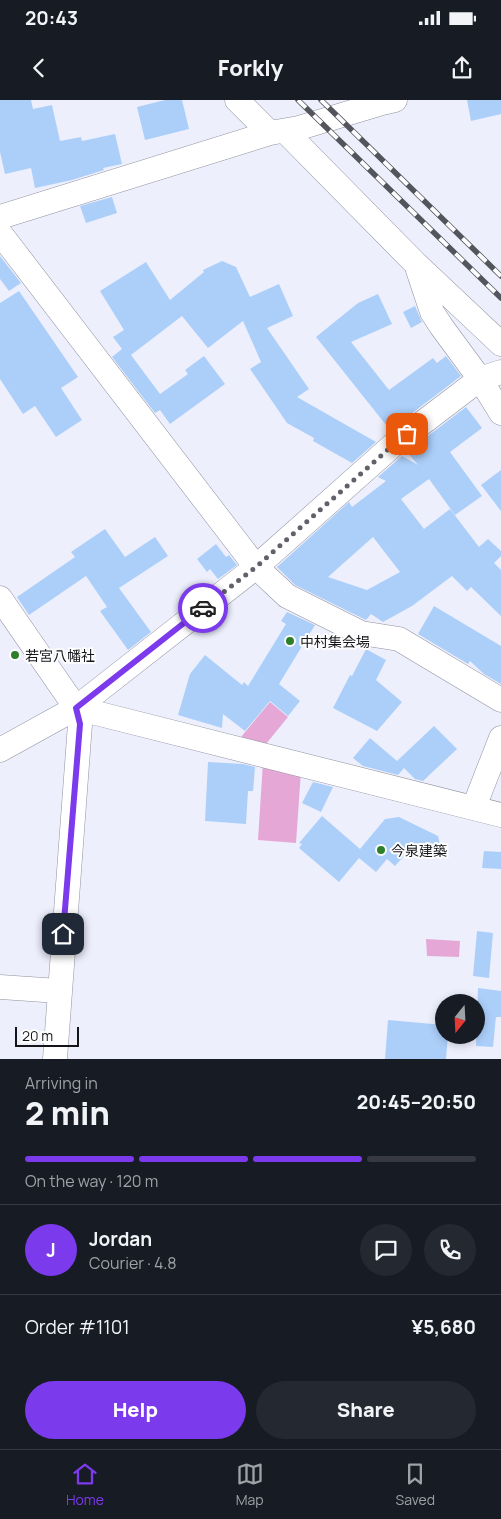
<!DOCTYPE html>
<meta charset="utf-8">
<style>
body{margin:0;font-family:Manrope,"Noto Sans JP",sans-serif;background:#242831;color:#f1f3f6;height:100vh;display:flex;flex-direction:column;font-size:19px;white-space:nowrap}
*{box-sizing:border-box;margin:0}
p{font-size:16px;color:#9ea1a6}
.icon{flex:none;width:28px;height:28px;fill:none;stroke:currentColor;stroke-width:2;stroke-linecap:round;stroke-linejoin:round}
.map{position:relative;height:959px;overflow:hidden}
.panel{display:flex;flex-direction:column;background:#171b24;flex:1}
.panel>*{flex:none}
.needle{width:32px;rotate:198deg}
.tools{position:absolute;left:435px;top:894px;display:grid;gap:10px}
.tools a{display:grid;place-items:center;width:50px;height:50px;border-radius:50%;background:#171b24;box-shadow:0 2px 8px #0003;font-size:25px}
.scale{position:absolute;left:15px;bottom:12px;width:64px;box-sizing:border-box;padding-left:5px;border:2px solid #141519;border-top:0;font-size:14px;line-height:18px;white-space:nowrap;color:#141519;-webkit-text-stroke:4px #fdfdfd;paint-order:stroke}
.pin{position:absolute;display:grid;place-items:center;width:42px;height:42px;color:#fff;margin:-21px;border-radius:10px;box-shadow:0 2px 8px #0006}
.courier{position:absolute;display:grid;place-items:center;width:50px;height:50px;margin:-25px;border:4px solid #7c3aed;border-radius:50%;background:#fff;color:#222;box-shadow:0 1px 6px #0007}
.overview em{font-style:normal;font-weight:800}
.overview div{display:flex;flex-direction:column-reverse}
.overview{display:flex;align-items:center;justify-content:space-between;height:85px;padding:0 25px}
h1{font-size:32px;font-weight:800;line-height:38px}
.bar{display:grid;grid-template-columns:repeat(4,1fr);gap:8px 5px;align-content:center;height:60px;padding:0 25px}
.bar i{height:6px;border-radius:4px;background:#363941}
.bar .active{background:#7c3aed}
.bar p{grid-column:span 4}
.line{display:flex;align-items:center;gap:12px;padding:0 25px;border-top:1px solid #363941}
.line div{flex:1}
.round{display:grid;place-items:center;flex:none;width:52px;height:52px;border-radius:26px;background:#242831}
.cta{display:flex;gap:10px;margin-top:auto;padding:10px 25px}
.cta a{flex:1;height:58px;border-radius:30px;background:#7c3aed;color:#fff;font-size:20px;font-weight:800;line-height:58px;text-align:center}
.cta a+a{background:#242831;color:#f1f3f6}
.status{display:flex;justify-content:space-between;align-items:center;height:35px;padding:0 25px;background:#171b24;direction:ltr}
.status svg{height:14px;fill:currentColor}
header{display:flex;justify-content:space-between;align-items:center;height:65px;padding:0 25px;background:#171b24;font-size:22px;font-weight:800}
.tab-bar{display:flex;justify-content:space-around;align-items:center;height:70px;border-top:1px solid #363941;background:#171b24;font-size:14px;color:#9ea1a6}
.tab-bar a{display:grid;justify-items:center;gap:2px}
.tab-bar .active{color:#7c3aed}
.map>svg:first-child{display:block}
</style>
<div class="status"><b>20:43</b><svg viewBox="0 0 49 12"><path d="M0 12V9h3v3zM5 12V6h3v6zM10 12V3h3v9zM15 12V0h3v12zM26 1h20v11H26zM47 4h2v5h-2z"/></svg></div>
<header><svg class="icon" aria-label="back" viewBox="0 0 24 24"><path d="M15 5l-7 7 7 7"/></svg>Forkly<svg class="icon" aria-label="share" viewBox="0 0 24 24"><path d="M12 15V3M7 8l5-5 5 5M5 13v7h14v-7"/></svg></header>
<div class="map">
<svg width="501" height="959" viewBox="0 0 501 959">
<rect width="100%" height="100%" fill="#edeffd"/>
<path fill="#e5a7d5" d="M270,602l18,15 -27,33 -25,-7z
M263,662l38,9 -5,72 -38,-3z
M426,839l34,2 -1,16 -32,-1z"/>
<path fill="#accffa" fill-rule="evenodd" d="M0,0h31l2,9 19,-4 8,36 21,-4 1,4 33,-7 7,30 -19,4 1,2 -32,10 -37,8 -4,-20 -26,6 -5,-22z
M165,0h17l7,29 -44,11 -8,-33z
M467,0h34v14l-30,7z
M112,97l5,16 -31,10 -6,-17z
M0,156l21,27 -12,8 -9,-12z
M222,161l14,6 14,30 29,-13 14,32 -26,12 42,61 -12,8 79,45 -24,21 -39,-22 1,-3 -27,-15 -37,-54 11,-7 -18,-41 -35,27 -26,-32 -51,39 29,39 28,-20 -3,-4 19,-14 21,28 -55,40 -10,-14 -5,3 -43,-56 10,-8 -9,-12 11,-7 -24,-39 46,-29 24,38 34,-28 -1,-2z
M19,191l59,86 -17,11 21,32 -26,17 -21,-31 -12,8 -23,-35v-76z
M378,194l14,30 -41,18 38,48 44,-32 4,5 9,-7 15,20 -71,54 -74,-93 42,-34z
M415,206l7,16 -11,6 -8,-16z
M466,307l16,21 -32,24 32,44 -27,19 -26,-36 -28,20 23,30 26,-20 29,38 9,-8 13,12v5l-7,7 7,7v46l-30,-29 -4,4 -15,-15 -40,30 -29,16 -12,-8 -5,6 -71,-35 -18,-18 72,-65 3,5 34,-26 -8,-4 24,-21 16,9 -11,-13zM373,437l27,35 -33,18 -39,-13z
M501,370v41l-20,-26z
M105,429l20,28 30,-20 13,19 -49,32 32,44 -23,18 -28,-39 7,-4 -21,-31 -57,39 -12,-18 58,-40 -4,-5z
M216,444l10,13 3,-2 8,10 -19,14 -8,-10 -3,3 -10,-13z
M434,506l67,40v38l-17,-10 -14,-13 -2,3 -50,-30z
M287,512l28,13 -36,59 21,17 -12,15 -18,-15 -25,30 -22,-17 -1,14 -44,-13 12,-41 15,-19 37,30 2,-3 4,4 38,-62 -5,-3z
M366,549l20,11 -10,20 26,22 -25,29 -44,-23 17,-33 2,1z
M434,626l23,23 -34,32 -8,-2 -11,-11 -6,7 -35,-9 -10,-8 17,-20 27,23z
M208,662l35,2 12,3 -2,24h-5l-2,33 -41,-3z
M313,682l20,5 -12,25 -19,-9z
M322,716l38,33 25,-30 14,-2 39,19 3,13 -36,6 -10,11 -8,-7 -11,13 -17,-14 -20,24 -40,-34 3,-4 -3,-1z
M484,751l17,1v17l-19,-1z
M477,831l16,2 -4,45 -16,-2z
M478,888l23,3v26h-5l-3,30 -17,-1z
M388,920l56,5v10h4l-2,24h-61z"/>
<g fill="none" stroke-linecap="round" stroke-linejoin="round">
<g stroke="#91929f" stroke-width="25">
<path id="minor" d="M237,0l33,33
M285,31l130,132 86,81
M0,117l270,-84 29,-5 83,-25 13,-3
M0,133l256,334 31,29 74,37 38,6 102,61
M417,167l15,45 9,14 39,53 21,34
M0,498l76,110 4,16 -25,335
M76,608l425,107
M0,650l76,-42 180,-141 136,-121 88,-67 21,-7
M474,707l27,-69
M0,887l59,4"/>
</g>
<use href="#minor" stroke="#fff" stroke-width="24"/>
<g stroke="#54555c" stroke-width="5.5">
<path id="rail" d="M298,0l203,198
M321,0l180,176"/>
</g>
<use href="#rail" stroke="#fdfdfd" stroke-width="4" stroke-dasharray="11" stroke-linecap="butt"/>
</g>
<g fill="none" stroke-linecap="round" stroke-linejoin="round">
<path stroke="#606169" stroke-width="5" stroke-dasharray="0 9" d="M203,508l53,-41 136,-121 15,-12"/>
<path stroke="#7c3aed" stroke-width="6" d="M63,834l17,-210 -4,-16 127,-100"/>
</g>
<g fill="#2d7f2b" stroke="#fdfdfd" stroke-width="2">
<circle cx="290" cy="541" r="5"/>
<circle cx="15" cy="555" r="5"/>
<circle cx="381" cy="750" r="5"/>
</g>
<g text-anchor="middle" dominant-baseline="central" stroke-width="4" stroke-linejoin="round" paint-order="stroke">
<g font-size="14" fill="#141519" stroke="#fdfdfd" text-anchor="start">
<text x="300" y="541">中村集会場</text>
<text x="25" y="555">若宮八幡社</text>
<text x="391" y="750">今泉建築</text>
</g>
</g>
</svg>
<div class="tools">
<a><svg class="needle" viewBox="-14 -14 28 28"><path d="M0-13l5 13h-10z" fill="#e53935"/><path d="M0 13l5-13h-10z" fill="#9ea1a6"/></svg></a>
</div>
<div class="scale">20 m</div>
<div class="pin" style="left:407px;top:334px;background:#ea580c"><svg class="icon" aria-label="bag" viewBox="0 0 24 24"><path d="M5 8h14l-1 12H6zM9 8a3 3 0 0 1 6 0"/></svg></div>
<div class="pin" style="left:63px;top:834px;background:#1f2937"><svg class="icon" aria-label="home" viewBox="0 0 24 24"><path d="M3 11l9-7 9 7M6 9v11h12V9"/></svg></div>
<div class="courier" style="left:203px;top:508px"><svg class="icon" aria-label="car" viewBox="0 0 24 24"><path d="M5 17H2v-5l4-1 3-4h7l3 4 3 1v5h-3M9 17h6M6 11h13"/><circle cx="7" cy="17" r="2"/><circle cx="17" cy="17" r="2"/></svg></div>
</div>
<section class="panel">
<div class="overview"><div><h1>2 min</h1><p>Arriving in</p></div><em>20:45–20:50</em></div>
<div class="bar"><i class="active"></i><i class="active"></i><i class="active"></i><i></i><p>On the way · 120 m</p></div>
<div class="line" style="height:90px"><b class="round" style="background:#7c3aed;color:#fff">J</b><div><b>Jordan</b><p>Courier · 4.8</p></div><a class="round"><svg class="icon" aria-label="chat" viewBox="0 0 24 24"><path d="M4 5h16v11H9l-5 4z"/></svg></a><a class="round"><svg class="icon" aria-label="phone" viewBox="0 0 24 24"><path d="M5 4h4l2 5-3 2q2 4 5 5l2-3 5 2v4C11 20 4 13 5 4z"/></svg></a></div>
<div class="line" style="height:65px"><div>Order #1101</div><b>¥5,680</b></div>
<div class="cta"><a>Help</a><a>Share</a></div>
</section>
<nav class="tab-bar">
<a class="active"><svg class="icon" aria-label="home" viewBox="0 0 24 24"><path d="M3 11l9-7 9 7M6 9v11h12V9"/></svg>Home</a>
<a><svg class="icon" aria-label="map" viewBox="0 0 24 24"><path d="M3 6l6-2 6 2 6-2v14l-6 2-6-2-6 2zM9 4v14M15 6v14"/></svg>Map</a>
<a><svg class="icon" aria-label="saved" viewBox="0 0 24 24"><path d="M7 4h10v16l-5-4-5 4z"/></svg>Saved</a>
</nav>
